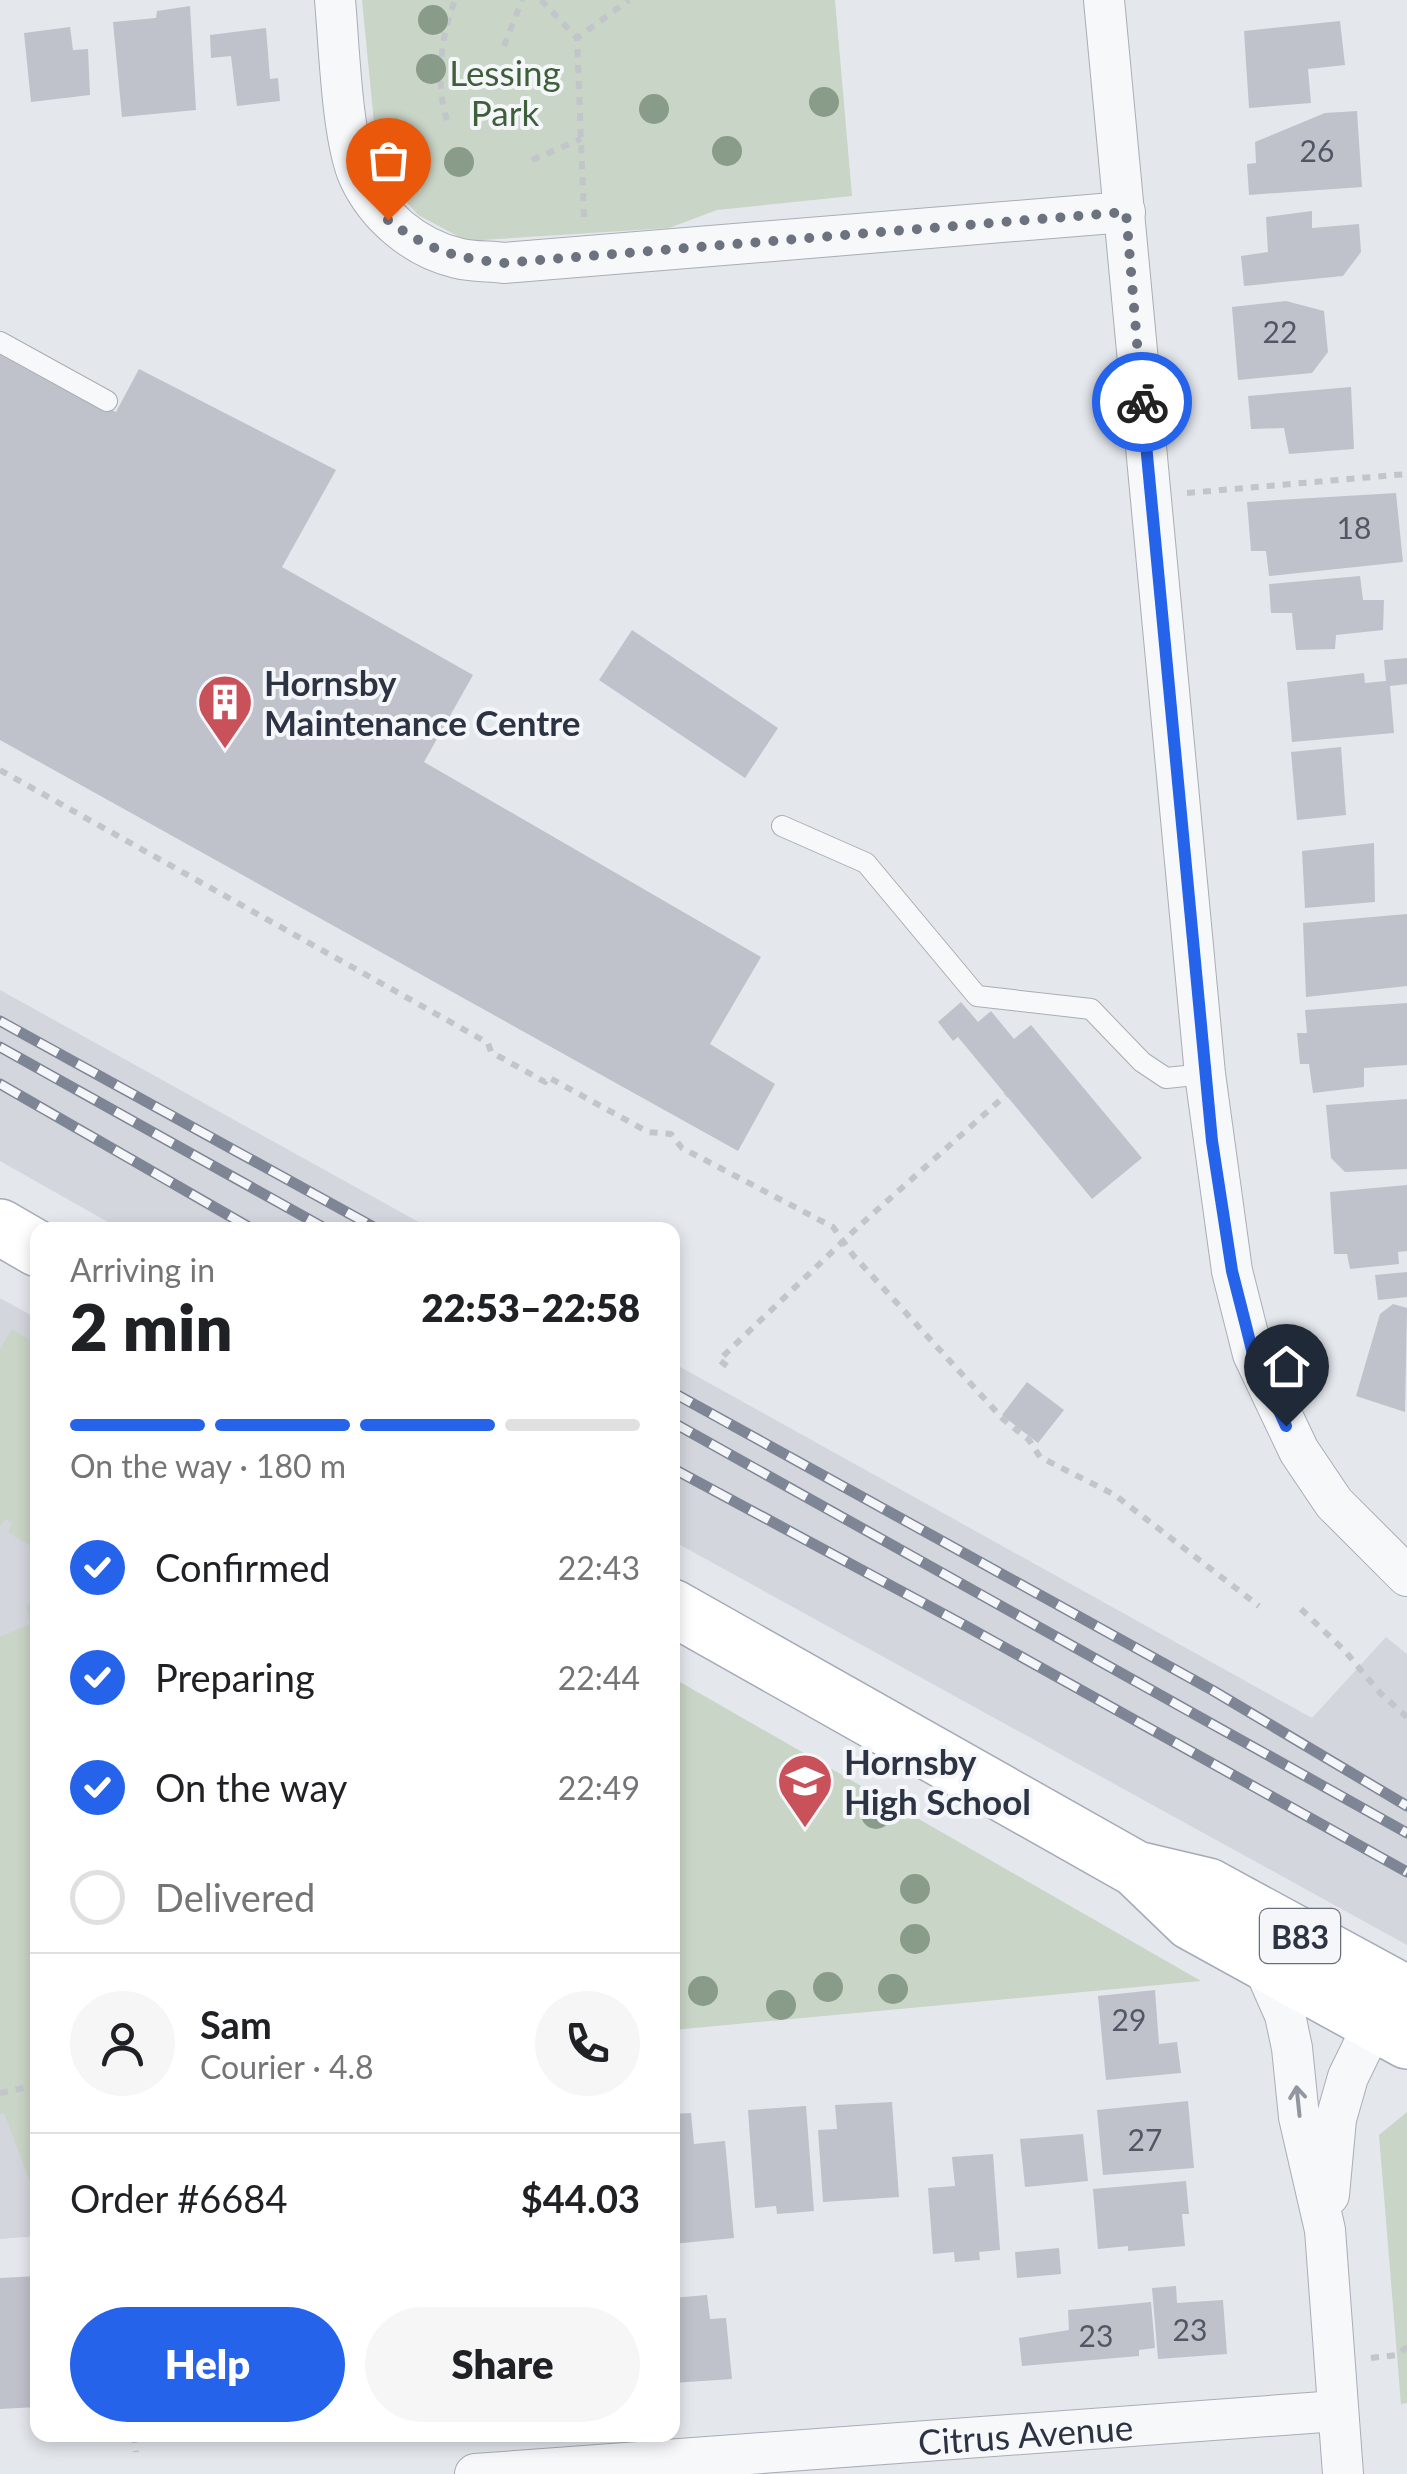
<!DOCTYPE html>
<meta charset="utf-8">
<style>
body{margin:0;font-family:Lato,sans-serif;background:#f6f6f6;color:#202124;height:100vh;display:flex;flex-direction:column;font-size:38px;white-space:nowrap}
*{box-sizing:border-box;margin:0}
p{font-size:32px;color:#757577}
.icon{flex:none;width:55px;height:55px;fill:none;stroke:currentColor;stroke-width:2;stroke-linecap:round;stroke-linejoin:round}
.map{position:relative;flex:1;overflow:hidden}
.side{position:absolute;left:30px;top:1222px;width:650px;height:1220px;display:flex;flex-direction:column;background:#fff;border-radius:20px;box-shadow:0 5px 15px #0003}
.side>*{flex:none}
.pin{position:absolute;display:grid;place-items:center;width:85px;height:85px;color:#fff;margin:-102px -42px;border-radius:50% 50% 50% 0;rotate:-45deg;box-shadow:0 0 10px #0007}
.pin .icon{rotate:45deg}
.courier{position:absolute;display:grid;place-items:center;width:100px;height:100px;margin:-50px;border:8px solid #2563eb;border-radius:50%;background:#fff;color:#222;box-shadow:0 2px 12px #0007}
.overview em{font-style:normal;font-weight:800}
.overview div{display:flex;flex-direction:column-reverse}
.overview{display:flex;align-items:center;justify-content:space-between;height:170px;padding:0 40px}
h1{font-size:65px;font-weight:800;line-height:75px}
.bar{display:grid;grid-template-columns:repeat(4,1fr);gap:15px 10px;align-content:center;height:120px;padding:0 40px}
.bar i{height:12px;border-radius:8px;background:#e0e0e0}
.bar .on{background:#2563eb}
.bar p{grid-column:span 4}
.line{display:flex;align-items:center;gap:25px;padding:0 40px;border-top:2px solid #e0e0e0}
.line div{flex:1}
.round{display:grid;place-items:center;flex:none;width:105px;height:105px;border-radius:52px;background:#f6f6f6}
ol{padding:0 40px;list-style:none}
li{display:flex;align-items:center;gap:30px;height:110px}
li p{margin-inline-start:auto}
li .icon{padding:10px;border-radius:50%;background:#2563eb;color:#fff;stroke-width:4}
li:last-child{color:#757577}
li i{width:55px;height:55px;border:5px solid #e0e0e0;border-radius:50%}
.action{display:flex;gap:20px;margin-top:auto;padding:20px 40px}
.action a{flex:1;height:115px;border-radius:60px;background:#2563eb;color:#fff;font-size:40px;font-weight:800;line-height:115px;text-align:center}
.action a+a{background:#f6f6f6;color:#202124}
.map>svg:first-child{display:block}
</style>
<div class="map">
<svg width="1407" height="2474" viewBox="0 0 1407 2474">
<rect width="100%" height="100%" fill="#e4e7ec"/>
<path fill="#d3d6dd" d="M0,990l433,240h-311l-122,-69z
M0,1298l38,21v917l-38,3z
M673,1363l639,355 74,-81 21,17v291l-734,-404z"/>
<path fill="#c9d5c6" d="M362,0h473l17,196 -135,14 -48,18 -202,13 -49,-26 -24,-28 -19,-54z
M12,1329l25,15v206l-29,-18 4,-9 -7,-4 -5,7v-177z
M37,1599v601l-33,-87 -4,1v-477l30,-13 -4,-18z
M673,1678l528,303 -528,49z
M1407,2112v291l-6,1 -22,-269z"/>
<path fill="#bfc2cb" d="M190,6l6,104 -74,7 -9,-95 43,-4 1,-7z
M1340,21l5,44 -37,4 3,34 -62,5 -5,-77z
M70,27l3,23 15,-1 2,46 -59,7 -7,-69z
M266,28l4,51 8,-1 2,23 -43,5 -6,-50 -20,2 -1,-23z
M1357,111l5,76 -113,8 -2,-31 9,-1 -1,-21 70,-29z
M1312,211v17l47,-4 2,28 -18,24 -99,10 -3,-30 27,-4 -2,-35z
M1286,301l38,10 4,41 -16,21 -74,7 -6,-73z
M0,353l116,59 23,-43 197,101 -54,97 191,108 -49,87 337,195 -51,87 65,40 -37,67 -738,-411z
M1351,387l3,62 -65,5 -5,-26 -33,1 -3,-33z
M1396,493l7,69 -134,14 -3,-25h-15l-4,-49z
M1360,576l3,24h21l-1,30 -47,5 -1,14 -39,1 -4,-37h-21l-2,-29z
M632,630l146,98 -33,50 -146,-98z
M1407,658v26l-17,2 4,47 -102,9 -5,-60 77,-9 1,10 21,-2 -2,-21z
M1341,747l5,68 -49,5 -6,-68z
M1374,843l1,59 -70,6 -3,-57z
M1407,914v72l-101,11 -3,-74z
M961,1002l17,20 13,-11 23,28 17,-14 111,133 -50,41 -134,-162 -5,4 -15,-19z
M1407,1003v62l-43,3v19l-51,6 -4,-29h-9l-3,-31h10l-2,-23z
M1407,1099v70l-62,3 -14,-14 -5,-53z
M1407,1185v66l-9,1 1,12 -49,5 -3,-15h-13l-4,-62z
M1407,1272v25l-29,3 -3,-25z
M1393,1304l14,4 -2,104 -49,-16 24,-82z
M1027,1382l37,28 -26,33 -36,-28z
M1155,1990l4,54 18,-2 4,31 -75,7 -8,-84z
M1188,2101l6,67 -91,7 -6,-65z
M892,2102l7,95 -76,5 -5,-72 19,-1 -2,-24z
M806,2106l8,105 -37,3 -1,-8 -21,2 -7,-98z
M691,2113l3,31 31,-3 9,97 -62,6v-130z
M1083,2134l5,47 -63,6 -5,-48z
M993,2154l7,96 -21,2 1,8 -25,2 -1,-10 -21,2 -5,-66 27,-2 -3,-29z
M1186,2181l3,33h-7l3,32 -57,5v-5l-30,3 -5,-60z
M1059,2248l2,26 -44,4 -2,-26z
M38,2276v131l-38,2v-131z
M1176,2286l1,17 46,-3 4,54 -69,5 -6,-71z
M707,2295l3,24 16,-1 6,61 -59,4 -1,-85z
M1151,2302l4,46 -16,2v6l-117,10 -3,-28 50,-8 -1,-20z"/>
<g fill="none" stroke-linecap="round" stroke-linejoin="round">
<g stroke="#a9adb6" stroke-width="22">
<path id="service" d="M0,342l107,59
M782,826l84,37 111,133 114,13 51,53 24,16 39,-4"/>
</g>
<g stroke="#a9adb6" stroke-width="42">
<g id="minor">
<path d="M335,0c4,44 7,140 24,177 18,39 56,71 98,81 15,4 32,3 47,5l621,-51"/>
<path d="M1104,0l101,1074 27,197 21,83 46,97 35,52 73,73"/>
<path d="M1262,1963l23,52 7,33 7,69 26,113 18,244"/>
<path d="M1329,2195l7,-76 12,-42 38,-78"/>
<path id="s1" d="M475,2474l862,-63"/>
</g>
</g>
<g stroke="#a4aab7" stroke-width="58">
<path id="primary" d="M0,1227l38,22
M672,1607l464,262 55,53 216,119
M1136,1869l72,17 199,108"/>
</g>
<path stroke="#c2c5ca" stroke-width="6" stroke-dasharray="8 8" stroke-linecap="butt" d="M541,0l36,38
M504,46l18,-46
M447,120c-12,-35 -6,-85 8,-120
M532,160l49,-21
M584,217l-7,-179 52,-38
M1187,493l220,-19
M0,770l488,273 3,9 54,30 3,-5 100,55 23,2 11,14 151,79 20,28 150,164 26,21 11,17 75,38 144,111
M727,1366l-8,-6 139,-133 148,-132
M1301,1609l44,42 35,42 27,24
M0,2093l28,-6 10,2
M1371,2358l26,-3 10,-8
M134,2435l2,17"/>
<use href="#service" stroke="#f7f8fa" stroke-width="20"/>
<use href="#minor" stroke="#f7f8fa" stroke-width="40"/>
<use href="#primary" stroke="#fff" stroke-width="55"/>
<g stroke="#7e8595" stroke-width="11">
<path id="rail" d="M0,1021l379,209
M0,1047l328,183
M0,1084l254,146
M672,1392l540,298 195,116
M672,1422l735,411
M672,1468l294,158 441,246"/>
</g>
<use href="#rail" stroke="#f4f6f9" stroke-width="8" stroke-dasharray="22" stroke-linecap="butt"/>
</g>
<g fill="#899c8a">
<circle cx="433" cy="20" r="15"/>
<circle cx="431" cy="69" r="15"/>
<circle cx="824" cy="102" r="15"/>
<circle cx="654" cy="109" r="15"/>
<circle cx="727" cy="151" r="15"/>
<circle cx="459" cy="162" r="15"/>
<circle cx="876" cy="1814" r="15"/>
<circle cx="915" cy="1889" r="15"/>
<circle cx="915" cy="1939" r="15"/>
<circle cx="828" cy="1987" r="15"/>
<circle cx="893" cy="1989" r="15"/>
<circle cx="703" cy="1991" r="15"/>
<circle cx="781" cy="2005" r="15"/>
</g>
<defs><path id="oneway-shaft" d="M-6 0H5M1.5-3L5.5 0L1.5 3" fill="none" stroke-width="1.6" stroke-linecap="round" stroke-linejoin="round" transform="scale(2.5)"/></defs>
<use stroke="#92969e" href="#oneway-shaft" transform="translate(1298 2101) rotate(-96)"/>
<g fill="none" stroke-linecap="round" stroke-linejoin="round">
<path stroke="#6c727e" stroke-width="10" stroke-dasharray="0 18" d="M388,220c40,30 66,38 116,43l622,-51 16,190"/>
<path stroke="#2563eb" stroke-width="12" d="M1142,402l70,739 20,130 14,55 7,28 33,72"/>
</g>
<defs>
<g id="building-pin" transform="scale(2.875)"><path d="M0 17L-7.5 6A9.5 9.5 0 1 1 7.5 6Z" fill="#c9515a" stroke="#f4f6f9"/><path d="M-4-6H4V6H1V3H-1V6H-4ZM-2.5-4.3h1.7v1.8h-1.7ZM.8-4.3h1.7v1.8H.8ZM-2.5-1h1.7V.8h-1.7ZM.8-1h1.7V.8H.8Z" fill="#fff"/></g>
<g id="school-pin" transform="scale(2.875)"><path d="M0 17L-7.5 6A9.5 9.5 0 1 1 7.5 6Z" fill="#c9515a" stroke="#f4f6f9"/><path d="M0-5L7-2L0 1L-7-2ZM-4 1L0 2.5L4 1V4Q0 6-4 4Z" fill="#fff"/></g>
</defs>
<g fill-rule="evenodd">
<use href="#building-pin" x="225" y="702"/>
<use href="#school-pin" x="805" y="1781"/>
</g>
<g text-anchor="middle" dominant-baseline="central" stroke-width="8" stroke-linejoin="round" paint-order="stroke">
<g font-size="30" fill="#515765">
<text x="1317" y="150">26</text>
<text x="1280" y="331">22</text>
<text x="1354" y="527">18</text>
<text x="1129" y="2019">29</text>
<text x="1145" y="2139">27</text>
<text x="1190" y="2329">23</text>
<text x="1096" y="2335">23</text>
</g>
<rect fill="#f4f6f9" stroke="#686e7a" stroke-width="2.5" x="1260" y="1909" width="80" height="54" rx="8"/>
<g font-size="32" font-weight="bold" fill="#2c3343">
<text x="1300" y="1936">B83</text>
</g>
<g font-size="35" fill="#3e5f3a" stroke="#f4f6f9">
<text x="505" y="72">Lessing<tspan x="505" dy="40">Park</tspan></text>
</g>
<g font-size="35" font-weight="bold" fill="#2c3343" stroke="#f4f6f9" text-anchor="start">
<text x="264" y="682">Hornsby<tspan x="264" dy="40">Maintenance Centre</tspan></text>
<text x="844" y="1761">Hornsby<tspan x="844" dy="40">High School</tspan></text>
</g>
<g font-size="35" fill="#2c3343" stroke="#f4f6f9">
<text stroke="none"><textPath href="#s1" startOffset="552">Citrus Avenue</textPath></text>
</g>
</g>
</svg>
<div class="pin" style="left:388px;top:220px;background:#ea580c"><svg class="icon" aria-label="bag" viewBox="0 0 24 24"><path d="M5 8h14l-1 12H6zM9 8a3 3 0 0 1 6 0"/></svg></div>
<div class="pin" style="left:1286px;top:1426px;background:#1f2937"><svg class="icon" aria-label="home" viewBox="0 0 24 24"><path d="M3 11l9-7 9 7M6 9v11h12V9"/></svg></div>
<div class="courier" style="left:1142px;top:402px"><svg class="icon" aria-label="bike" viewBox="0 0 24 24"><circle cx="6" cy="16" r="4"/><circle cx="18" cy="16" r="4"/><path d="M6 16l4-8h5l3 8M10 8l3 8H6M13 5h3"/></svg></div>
<section class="side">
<div class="overview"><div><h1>2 min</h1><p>Arriving in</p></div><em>22:53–22:58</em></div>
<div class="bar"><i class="on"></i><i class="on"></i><i class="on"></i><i></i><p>On the way · 180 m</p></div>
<ol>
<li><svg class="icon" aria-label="check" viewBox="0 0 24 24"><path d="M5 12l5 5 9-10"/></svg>Confirmed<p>22:43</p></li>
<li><svg class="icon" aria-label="check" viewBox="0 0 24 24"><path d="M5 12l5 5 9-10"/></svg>Preparing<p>22:44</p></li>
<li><svg class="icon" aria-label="check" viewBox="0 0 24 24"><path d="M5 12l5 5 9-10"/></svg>On the way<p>22:49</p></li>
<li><i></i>Delivered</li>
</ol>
<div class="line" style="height:180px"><a class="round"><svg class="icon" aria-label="person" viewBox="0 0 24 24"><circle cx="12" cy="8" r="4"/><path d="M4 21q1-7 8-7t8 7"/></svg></a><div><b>Sam</b><p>Courier · 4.8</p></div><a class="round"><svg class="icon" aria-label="phone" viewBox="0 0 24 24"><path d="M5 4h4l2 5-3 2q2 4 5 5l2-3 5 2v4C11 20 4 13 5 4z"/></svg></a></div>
<div class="line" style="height:130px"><div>Order #6684</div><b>$44.03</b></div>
<div class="action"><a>Help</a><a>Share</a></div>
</section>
</div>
